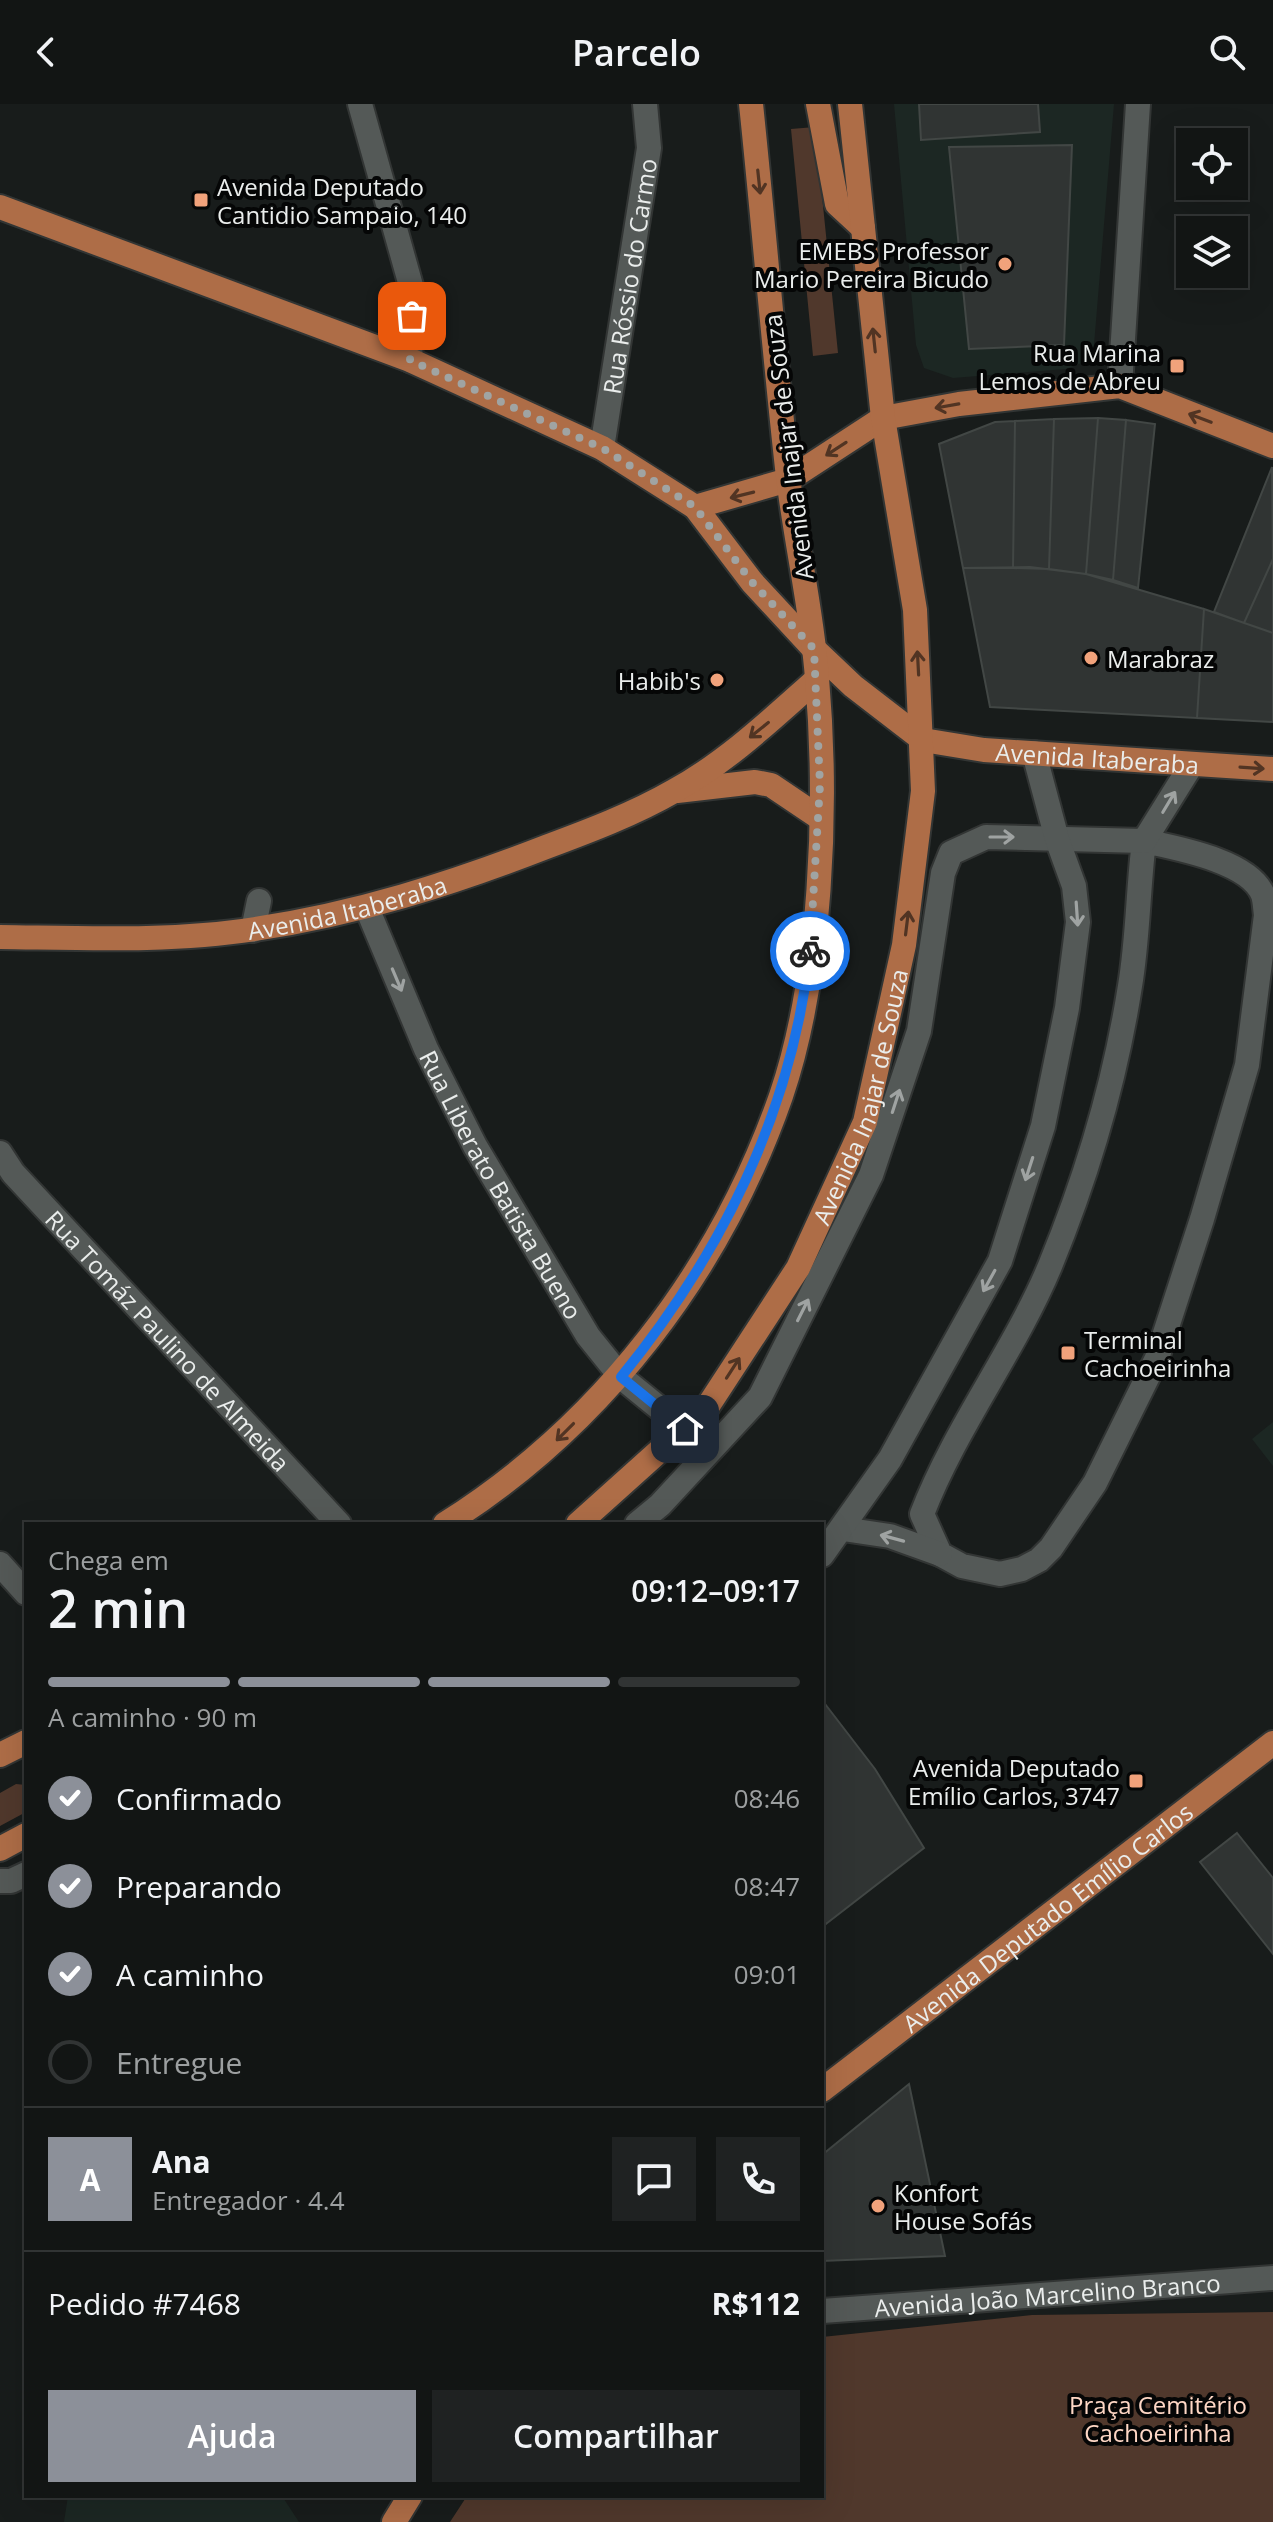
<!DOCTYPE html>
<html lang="pt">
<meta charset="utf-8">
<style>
body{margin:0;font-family:"Open Sans",sans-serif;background:#1f2222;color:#f1f3f6;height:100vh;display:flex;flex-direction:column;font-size:30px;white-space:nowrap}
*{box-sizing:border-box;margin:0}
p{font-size:26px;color:#9c9fa0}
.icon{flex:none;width:44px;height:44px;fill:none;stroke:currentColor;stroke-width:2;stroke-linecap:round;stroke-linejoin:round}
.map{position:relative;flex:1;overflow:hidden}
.sheet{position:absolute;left:24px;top:1418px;width:800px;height:976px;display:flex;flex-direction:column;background:#121514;border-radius:0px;box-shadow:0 8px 32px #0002,0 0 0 2px #313434}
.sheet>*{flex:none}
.controls{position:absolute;left:1176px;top:24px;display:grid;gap:16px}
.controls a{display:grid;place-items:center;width:72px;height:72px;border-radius:0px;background:#121514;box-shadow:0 8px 32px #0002,0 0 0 2px #313434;font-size:40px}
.pin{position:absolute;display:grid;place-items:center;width:68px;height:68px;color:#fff;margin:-34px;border-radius:16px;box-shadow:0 4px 12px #0006}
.courier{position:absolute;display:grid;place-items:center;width:80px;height:80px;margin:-40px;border:6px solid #1a73e8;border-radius:50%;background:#fff;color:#222;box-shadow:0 2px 10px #0007}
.summary em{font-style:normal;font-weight:600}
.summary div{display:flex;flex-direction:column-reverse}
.summary{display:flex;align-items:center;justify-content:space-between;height:136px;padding:0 24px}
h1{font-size:52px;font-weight:600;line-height:60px}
.bar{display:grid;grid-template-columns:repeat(4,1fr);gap:12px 8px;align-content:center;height:96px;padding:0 24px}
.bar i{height:10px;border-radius:6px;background:#313434}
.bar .current{background:#8c9099}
.bar p{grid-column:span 4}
.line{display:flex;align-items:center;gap:20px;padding:0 24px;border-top:2px solid #313434}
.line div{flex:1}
.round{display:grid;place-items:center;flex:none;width:84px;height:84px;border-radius:0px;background:#1f2222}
ol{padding:0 24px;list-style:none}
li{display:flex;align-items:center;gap:24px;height:88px}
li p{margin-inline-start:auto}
li .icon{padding:8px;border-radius:50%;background:#8c9099;color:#fff;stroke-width:4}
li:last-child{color:#9c9fa0}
li i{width:44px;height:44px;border:4px solid #313434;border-radius:50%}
.primary-button{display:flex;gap:16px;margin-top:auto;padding:16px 24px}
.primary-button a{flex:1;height:92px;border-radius:0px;background:#8c9099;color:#fff;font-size:32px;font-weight:600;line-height:92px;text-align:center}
.primary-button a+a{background:#1f2222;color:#f1f3f6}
header{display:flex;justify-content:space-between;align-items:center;height:104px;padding:0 24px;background:#121514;font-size:36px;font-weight:600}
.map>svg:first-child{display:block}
</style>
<header><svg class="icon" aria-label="back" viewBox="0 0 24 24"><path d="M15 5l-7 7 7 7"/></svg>Parcelo<svg class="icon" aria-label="search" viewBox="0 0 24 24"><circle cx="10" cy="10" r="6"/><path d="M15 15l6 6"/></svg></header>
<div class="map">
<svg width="1273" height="2418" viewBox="0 0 1273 2418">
<rect width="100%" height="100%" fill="#181c1b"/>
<path fill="#1c2723" d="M894,0h220l-20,241 -5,15 -23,9 -113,9 -29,-10 -8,-23z
M1273,1318v44l-21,-27z
M68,2392h214l17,26h-235z"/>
<path fill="#50382c" d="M815,23l23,226 -25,3 -22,-227z
M16,1680l10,1v27l-26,14v-33z
M1273,2208v210h-823l17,-26h355v-159l210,-22z"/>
<path fill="#303433" stroke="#424745" stroke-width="2" d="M919,0h119l2,28 -119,8z
M1072,41l-8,200 -95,4 -20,-202z
M1098,314l28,2 -13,160 -27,-6z
M1098,314l-12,156 -37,-5 5,-150z
M1054,315l-5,150 -36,-1 2,-147z
M1126,316l29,4 -17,164 -25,-8z
M1015,317l-2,147h-50l-24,-124 56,-22z
M1272,363l1,92 -29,64 -30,-11z
M1273,455v74l-29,-10z
M1030,463l56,7 118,35 -7,109 -207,-11 -27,-139z
M1204,505l69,24v89l-76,-4z
M822,1596l53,69 49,79 -102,79z
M1237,1729l36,45v76l-73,-92z
M909,1980l36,172 -123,5v-106z"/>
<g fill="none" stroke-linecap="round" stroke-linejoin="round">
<g stroke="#323534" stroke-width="28">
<g id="minor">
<path d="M360,0l53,189 -3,67"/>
<path d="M1120,282l18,-282"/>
<path id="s1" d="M602,344l47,-300 -4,-44"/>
<path d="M1144,737c32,7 106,20 119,54 2,6 2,14 3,20l-19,150 -45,154 -45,139 -62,125 -44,65 -12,12 -17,9 -22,5 -38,-8 -22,-12 -18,-40c34,-88 92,-162 128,-248 37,-90 65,-184 80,-280 8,-47 8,-97 14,-145z"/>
<path id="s2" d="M367,804l59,141 49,97 113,190 33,41 64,52"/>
<path d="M253,826l6,-29"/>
<path id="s3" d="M0,1049l13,20 326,351"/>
<path d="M637,1420l23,-19 100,-108 111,-222 48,-144 24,-158 8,-20 35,-16 158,4 48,-77"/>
<path d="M843,1425l47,7 50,18"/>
<path d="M822,1451l68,-96 110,-198 43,-135 24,-118 11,-86 -4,-36 -17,-47 -23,-86"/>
<path d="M0,1460l26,29"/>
<path d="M0,1777h11l15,-7"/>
<path id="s4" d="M822,2207l451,-33"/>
</g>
</g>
<g stroke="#323534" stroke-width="28">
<g id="major">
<path d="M818,0l19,100 26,24"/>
<path id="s5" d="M0,103l410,153 192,88 93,59 57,75 62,67 39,37 70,54 61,10 289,19"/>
<path d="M695,403l93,-27 95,-62 76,-14 161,-18 153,60"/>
<path d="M677,687l78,-9 16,3 49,33"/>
<path id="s6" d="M0,833c84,1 171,5 255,-8 101,-15 196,-45 291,-82 43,-16 88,-33 128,-56 53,-29 99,-73 143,-112"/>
<path d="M445,1420c157,-99 275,-253 336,-428 41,-120 47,-291 36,-418 -5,-67 -21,-134 -29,-201 -14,-124 -24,-249 -37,-373"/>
<path id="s7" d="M578,1420l128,-115 92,-141 67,-146 39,-177 19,-154 -8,-181 -32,-192 -33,-314"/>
<path d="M0,1651l26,-13"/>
<path d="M0,1745l26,-14"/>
<path id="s8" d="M822,1986l451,-347"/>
<path d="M394,2418l16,-26"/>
</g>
</g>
<use href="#minor" stroke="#545957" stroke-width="24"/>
<use href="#major" stroke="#ae6d47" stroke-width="24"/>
</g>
<defs><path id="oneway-shaft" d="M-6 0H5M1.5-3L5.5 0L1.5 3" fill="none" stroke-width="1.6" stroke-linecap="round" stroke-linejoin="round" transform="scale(2)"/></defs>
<g stroke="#513423">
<use href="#oneway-shaft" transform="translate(759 78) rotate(84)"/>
<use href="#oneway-shaft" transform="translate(874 236) rotate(-96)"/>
<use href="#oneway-shaft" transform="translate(947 302) rotate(170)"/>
<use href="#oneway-shaft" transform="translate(1200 314) rotate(-159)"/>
<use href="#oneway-shaft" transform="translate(836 345) rotate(147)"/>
<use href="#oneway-shaft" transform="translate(742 391) rotate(166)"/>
<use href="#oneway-shaft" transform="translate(918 559) rotate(-93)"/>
<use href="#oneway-shaft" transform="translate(759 626) rotate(141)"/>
<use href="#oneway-shaft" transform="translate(1252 664) rotate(4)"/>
<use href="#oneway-shaft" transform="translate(907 819) rotate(-83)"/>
<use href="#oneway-shaft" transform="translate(733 1264) rotate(-57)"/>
<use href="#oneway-shaft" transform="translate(565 1328) rotate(135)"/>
</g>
<g stroke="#9fa3a2">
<use href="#oneway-shaft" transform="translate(1169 698) rotate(-59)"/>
<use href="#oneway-shaft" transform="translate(1002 733)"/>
<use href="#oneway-shaft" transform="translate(1077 810) rotate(86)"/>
<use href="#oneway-shaft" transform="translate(397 876) rotate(67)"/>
<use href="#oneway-shaft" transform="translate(896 997) rotate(-72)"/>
<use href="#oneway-shaft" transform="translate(1029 1065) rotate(108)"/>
<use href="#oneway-shaft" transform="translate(989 1177) rotate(119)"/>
<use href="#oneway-shaft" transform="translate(803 1206) rotate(-63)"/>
<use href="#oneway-shaft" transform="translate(892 1434) rotate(-165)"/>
</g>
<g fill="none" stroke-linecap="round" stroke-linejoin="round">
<path stroke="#a0a4a3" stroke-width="8" stroke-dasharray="0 14.4" d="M412,212l-2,44 192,88 93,59 57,75 62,67 6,136 -10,166"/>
<path stroke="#1a73e8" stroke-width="10" d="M685,1325l-64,-52c101,-124 171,-266 189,-426"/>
</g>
<g fill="#f1a27b" stroke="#050606" stroke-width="3">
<rect x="193" y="88" width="16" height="16" rx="4"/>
<circle cx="1005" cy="160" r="8"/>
<rect x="1169" y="254" width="16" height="16" rx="4"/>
<circle cx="1091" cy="554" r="8"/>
<circle cx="717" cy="576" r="8"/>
<rect x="1060" y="1241" width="16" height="16" rx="4"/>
<rect x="1128" y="1669" width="16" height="16" rx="4"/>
<circle cx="878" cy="2102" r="8"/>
</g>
<g text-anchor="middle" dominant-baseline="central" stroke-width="8" stroke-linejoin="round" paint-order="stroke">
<g font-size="24" fill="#eaedec" stroke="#050606" text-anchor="start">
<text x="217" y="82">Avenida Deputado<tspan x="217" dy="28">Cantidio Sampaio, 140</tspan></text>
<text x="989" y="146" text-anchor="end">EMEBS Professor<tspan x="989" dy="28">Mario Pereira Bicudo</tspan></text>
<text x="1161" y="248" text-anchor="end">Rua Marina<tspan x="1161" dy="28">Lemos de Abreu</tspan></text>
<text x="1107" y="554">Marabraz</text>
<text x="701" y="576" text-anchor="end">Habib's</text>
<text x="1084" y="1235">Terminal<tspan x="1084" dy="28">Cachoeirinha</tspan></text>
<text x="1120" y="1663" text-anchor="end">Avenida Deputado<tspan x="1120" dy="28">Emílio Carlos, 3747</tspan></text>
<text x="894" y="2088">Konfort<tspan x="894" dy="28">House Sofás</tspan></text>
</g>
<g font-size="24" fill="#eaedec" stroke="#050606">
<text stroke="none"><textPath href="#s1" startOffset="174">Rua Róssio do Carmo</textPath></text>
<text transform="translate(788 343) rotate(-97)">Avenida Inajar de Souza</text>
<text stroke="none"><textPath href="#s5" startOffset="1262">Avenida Itaberaba</textPath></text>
<text stroke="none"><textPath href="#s6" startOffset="350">Avenida Itaberaba</textPath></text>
<text stroke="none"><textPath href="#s7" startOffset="524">Avenida Inajar de Souza</textPath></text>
<text stroke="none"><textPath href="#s2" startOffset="308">Rua Liberato Batista Bueno</textPath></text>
<text stroke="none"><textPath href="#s3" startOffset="252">Rua Tomáz Paulino de Almeida</textPath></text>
<text stroke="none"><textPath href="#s8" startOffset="284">Avenida Deputado Emílio Carlos</textPath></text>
<text stroke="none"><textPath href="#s4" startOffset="226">Avenida João Marcelino Branco</textPath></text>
</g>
<g font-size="24" fill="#fed7c5" stroke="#050606">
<text x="1158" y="2300">Praça Cemitério<tspan x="1158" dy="28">Cachoeirinha</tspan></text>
</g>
</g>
</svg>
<div class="controls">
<a><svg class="icon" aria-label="locate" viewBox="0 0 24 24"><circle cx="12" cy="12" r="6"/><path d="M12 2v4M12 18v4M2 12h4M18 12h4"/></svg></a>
<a><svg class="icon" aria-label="layers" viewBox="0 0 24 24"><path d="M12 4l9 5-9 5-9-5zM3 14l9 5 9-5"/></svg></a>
</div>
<div class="pin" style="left:412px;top:212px;background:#ea580c"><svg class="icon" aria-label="bag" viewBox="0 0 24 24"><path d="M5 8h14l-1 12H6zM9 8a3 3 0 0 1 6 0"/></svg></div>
<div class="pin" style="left:685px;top:1325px;background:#1f2937"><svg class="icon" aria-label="home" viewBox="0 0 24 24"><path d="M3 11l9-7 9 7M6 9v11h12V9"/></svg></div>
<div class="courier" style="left:810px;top:847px"><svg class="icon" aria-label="bike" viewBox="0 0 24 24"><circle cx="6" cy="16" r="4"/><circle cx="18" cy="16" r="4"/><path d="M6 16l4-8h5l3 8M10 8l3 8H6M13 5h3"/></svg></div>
<section class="sheet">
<div class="summary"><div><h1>2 min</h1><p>Chega em</p></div><em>09:12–09:17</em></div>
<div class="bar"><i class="current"></i><i class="current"></i><i class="current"></i><i></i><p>A caminho · 90 m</p></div>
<ol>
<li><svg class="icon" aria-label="check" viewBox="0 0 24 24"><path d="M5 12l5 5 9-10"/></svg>Confirmado<p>08:46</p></li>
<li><svg class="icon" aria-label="check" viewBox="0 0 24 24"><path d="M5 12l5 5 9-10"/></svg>Preparando<p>08:47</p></li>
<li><svg class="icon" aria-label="check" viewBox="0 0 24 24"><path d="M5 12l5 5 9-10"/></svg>A caminho<p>09:01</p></li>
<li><i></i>Entregue</li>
</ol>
<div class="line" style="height:144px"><b class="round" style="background:#8c9099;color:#fff">A</b><div><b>Ana</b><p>Entregador · 4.4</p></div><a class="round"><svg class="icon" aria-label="chat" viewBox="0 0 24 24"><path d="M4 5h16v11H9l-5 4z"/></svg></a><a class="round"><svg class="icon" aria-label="phone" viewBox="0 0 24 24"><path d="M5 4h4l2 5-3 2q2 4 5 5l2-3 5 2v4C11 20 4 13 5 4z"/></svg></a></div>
<div class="line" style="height:104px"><div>Pedido #7468</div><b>R$112</b></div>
<div class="primary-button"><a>Ajuda</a><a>Compartilhar</a></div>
</section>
</div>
